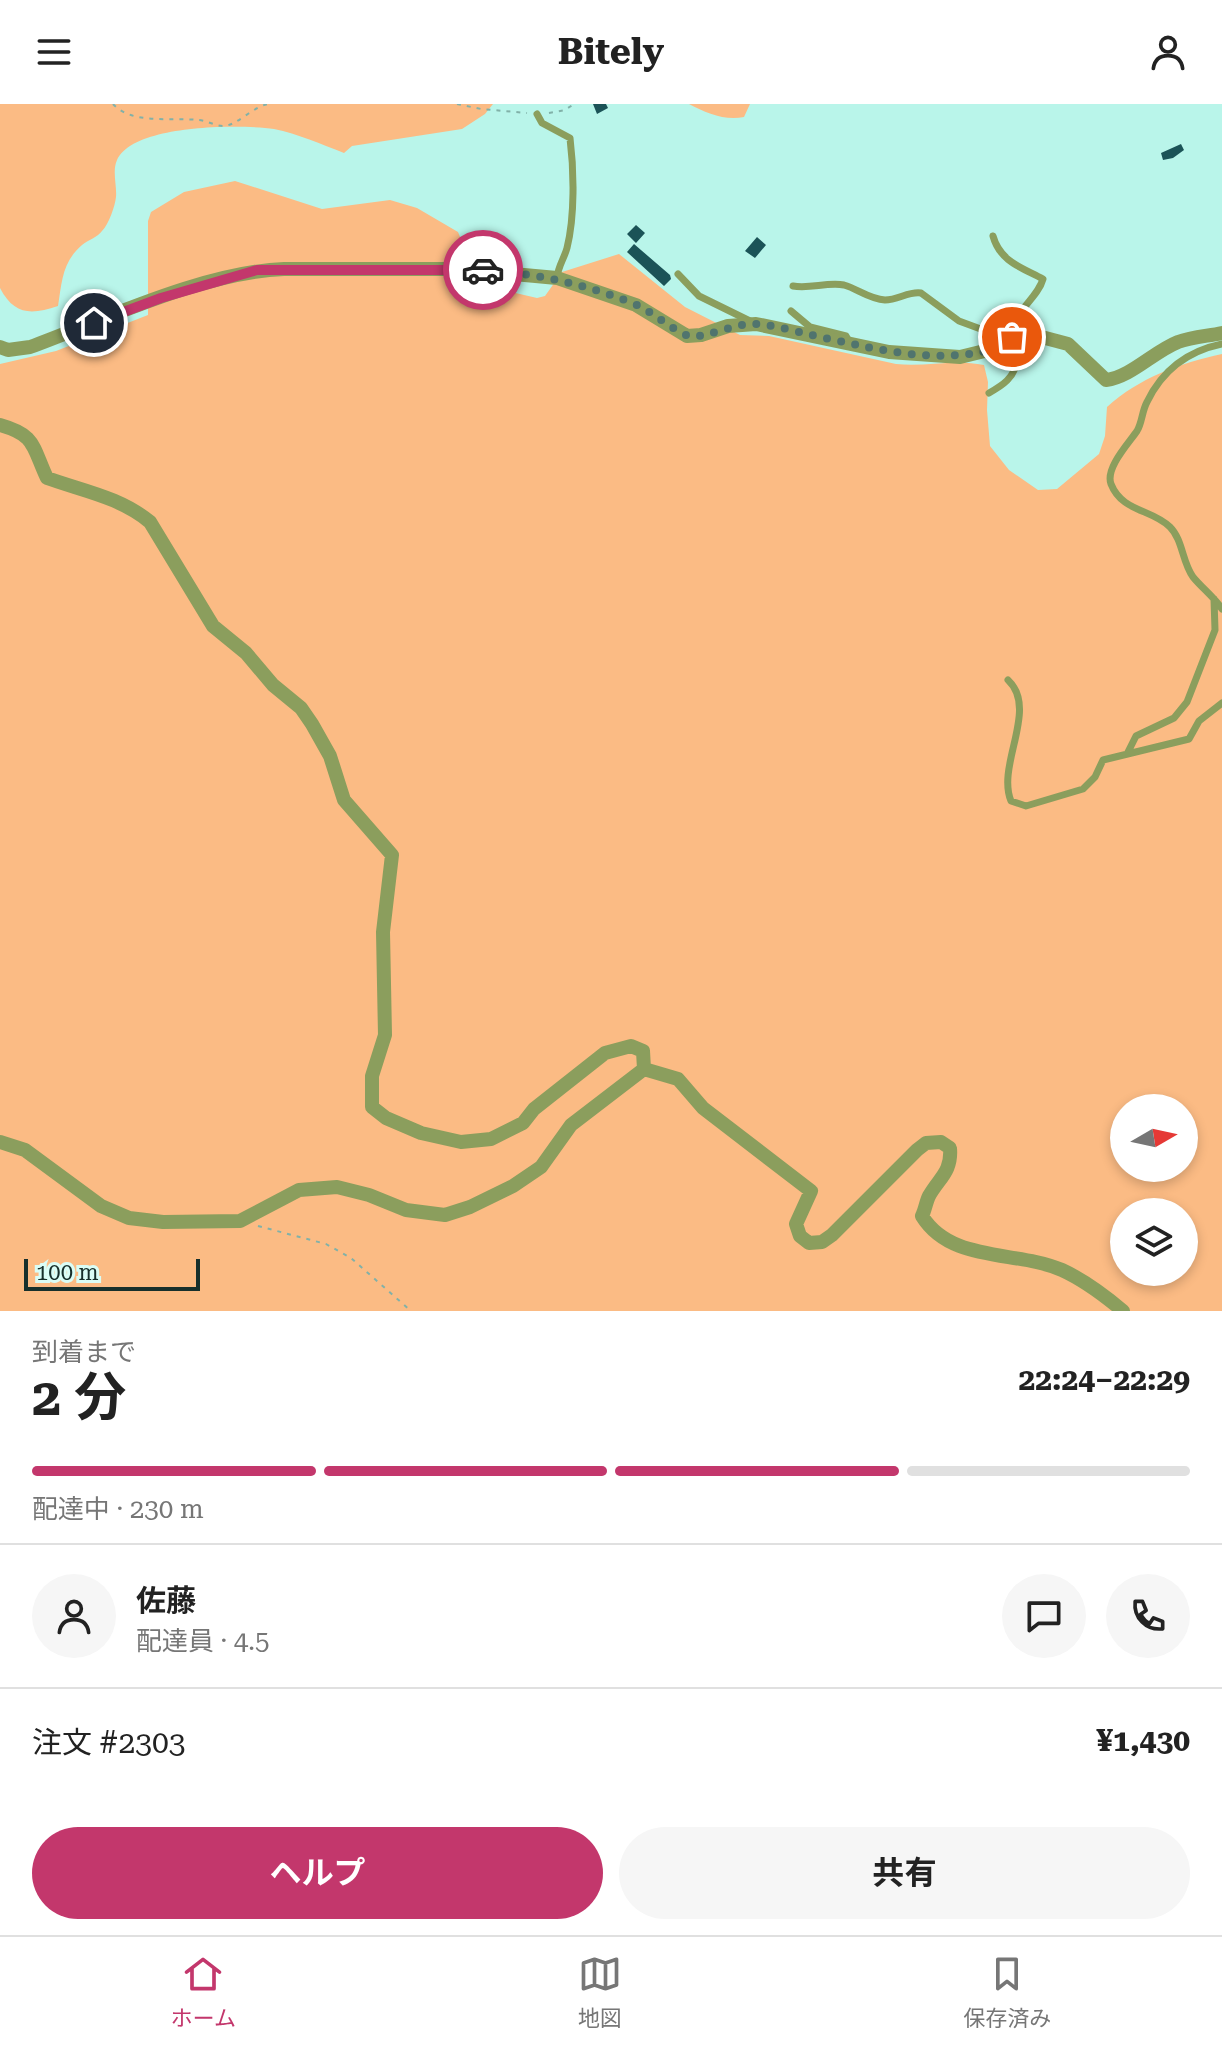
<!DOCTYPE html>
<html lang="ja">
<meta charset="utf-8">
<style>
body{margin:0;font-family:"Roboto Serif","Noto Sans JP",serif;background:#f6f6f6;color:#222;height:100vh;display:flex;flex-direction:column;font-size:30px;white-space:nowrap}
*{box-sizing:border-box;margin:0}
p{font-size:26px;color:#767676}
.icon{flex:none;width:44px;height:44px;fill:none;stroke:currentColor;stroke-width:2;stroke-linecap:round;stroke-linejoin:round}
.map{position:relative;height:1207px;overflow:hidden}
.drawer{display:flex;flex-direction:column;background:#fff;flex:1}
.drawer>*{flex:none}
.needle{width:52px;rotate:81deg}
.buttons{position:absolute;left:1110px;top:990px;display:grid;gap:16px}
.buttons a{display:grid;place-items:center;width:88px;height:88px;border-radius:50%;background:#fff;box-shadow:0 4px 12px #0003;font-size:40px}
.scale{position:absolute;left:24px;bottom:20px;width:176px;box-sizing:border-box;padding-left:8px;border:4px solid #172f2b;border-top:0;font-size:22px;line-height:28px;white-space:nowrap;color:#172f2b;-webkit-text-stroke:6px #dafdf6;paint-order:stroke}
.pin{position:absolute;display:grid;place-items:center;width:68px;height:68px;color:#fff;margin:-34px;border:4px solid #fff;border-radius:50%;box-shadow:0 2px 8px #0007}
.courier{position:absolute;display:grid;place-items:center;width:80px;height:80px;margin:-40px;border:6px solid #c3376c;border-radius:50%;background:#fff;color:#222;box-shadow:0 2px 10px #0007}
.head em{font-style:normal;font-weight:700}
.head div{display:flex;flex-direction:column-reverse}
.head{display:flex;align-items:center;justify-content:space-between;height:136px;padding:0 32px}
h1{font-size:52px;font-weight:700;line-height:60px}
.bar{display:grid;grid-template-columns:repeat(4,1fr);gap:12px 8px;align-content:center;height:96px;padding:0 32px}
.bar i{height:10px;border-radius:6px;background:#e0e0e0}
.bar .selected{background:#c3376c}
.bar p{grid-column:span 4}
.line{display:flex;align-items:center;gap:20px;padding:0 32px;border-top:2px solid #e0e0e0}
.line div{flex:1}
.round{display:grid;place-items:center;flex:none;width:84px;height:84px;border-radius:42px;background:#f6f6f6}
.primary-button{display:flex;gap:16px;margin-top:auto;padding:16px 32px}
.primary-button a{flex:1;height:92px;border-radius:48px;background:#c3376c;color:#fff;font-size:32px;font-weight:700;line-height:92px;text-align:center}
.primary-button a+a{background:#f6f6f6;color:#222}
header{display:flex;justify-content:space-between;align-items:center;height:104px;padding:0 32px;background:#fff;font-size:36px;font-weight:700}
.dock{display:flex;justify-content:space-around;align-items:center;height:112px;border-top:2px solid #e0e0e0;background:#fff;font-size:22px;color:#767676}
.dock a{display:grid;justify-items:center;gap:4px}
.dock .selected{color:#c3376c}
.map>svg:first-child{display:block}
</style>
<header><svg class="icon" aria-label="menu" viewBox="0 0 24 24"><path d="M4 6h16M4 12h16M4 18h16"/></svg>Bitely<svg class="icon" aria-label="person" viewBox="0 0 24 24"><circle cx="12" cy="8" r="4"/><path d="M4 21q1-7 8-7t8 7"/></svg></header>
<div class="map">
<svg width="1222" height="1207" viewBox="0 0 1222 1207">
<rect width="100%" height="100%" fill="#b9f5ea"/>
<path fill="#fbbb84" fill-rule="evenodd" d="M0,0h493l-8,10 -23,15 -110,17 -8,7c-23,-9 -46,-19 -70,-24 -34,-5 -141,-5 -157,31 -5,11 0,25 -1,37 -1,9 -7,27 -14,34 -4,6 -14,9 -20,14 -20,17 -20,37 -24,61 -27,9 -44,9 -58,-18z
M689,0h61l-6,13c-19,4 -38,-4 -55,-13z
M235,77l87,28 68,-9 27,8 41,24 14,34 10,14 25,11 30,7 8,-2 17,-24 57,-18 66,53 55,28 29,1 127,28c30,3 58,-5 88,1l4,17 -1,28 3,36 19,24 29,20 19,-1 42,-35 6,-18 2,-29c32,-29 73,-44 115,-53v957h-1222v-947l56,-13 92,-36v-94l3,-9 33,-20zM1124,1004h60v60h-60zM1124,1108h60v60h-60z"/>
<path fill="#1b5357" d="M593,0h13l2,4 -11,6z
M1181,40l3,6 -11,8 -10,2 -2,-7z
M636,121l9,8 -9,10 -9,-9z
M757,133l9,8 -11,13 -10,-7z
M634,140l36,31 1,4 -7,7 -37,-34z"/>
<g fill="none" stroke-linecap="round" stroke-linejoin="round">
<path stroke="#81b1a8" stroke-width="2" stroke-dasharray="4 6" stroke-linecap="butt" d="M113,0c19,21 58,13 85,16 8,0 17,6 25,6 14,0 29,-19 45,-22
M457,0l24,5 46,4
M549,9l16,-3 9,-6
M258,1122l68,18 25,14 60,53"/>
<path stroke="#8b9e5d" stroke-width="7" d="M537,10l5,9 28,15c4,32 5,78 -3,110 -3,11 -9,18 -10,30
M993,132c7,26 30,32 50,43 -6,22 -37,37 -30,61
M678,170l21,22 53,26
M793,182c17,3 34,-4 51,-1 14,4 25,14 41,15 13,0 24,-9 36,-7l38,28 54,20
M791,207l19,16 36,9 4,7
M1222,240c-34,7 -60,27 -75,58 -5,9 -5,21 -10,29 -8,12 -32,37 -26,53 11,28 41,25 59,43 13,13 12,35 23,50 9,11 21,20 29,32
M989,289c14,-8 25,-15 28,-32l-8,-15
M1008,576c31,29 -12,85 3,121l15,5 57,-17 12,-12 8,-17 86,-21 10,-18 23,-18
M1127,650l9,-18 38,-18 13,-16 28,-72 -1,-31"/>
<path stroke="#8b9e5d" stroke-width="14" d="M0,243l8,3 22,-3c76,-28 174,-75 254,-78h174l99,9 79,27 51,31 14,-1 27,-9 28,-2 133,28 71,5 49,-12 25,-10 34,9 38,36c25,-3 47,-28 72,-38 14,-5 30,-6 44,-9
M0,321c36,10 32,21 47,53 36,13 73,19 103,44l63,104 33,27 27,32 28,23 11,16 18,32 14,44 48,55 -9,77 2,103 -13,41v31l14,11 35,15 40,9 30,-3 32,-16 11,-14 71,-56 26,-7 12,5 1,18
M644,965l34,10 25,29 108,83 -15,33 4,12 9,7 13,-1 10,-7 85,-85 9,-7 15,-1 9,6c2,24 -11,30 -21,48 -3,6 -4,14 -7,20 29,47 94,34 140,54 22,10 42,25 61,41
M0,1038l25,8 76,56 28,12 34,4 77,-1 59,-31 38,-3 32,8 37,15 39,5 25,-8 43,-21 28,-19 30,-42 73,-56"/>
</g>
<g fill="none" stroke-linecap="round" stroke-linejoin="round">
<path stroke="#50746e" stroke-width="8" stroke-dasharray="0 14.4" d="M483,166c56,4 103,14 154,35 16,7 40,29 53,31 18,2 43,-13 66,-12 20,1 41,8 60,12 69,15 130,32 199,7l-3,-6"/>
<path stroke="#c3376c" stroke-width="10" d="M94,219l67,-25 96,-28h226"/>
</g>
</svg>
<div class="buttons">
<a><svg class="needle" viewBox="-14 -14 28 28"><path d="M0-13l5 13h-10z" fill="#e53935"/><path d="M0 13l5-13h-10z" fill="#767676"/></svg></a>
<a><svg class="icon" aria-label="layers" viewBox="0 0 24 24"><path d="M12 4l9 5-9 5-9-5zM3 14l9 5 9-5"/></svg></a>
</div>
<div class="scale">100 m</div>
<div class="pin" style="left:1012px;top:233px;background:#ea580c"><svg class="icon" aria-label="bag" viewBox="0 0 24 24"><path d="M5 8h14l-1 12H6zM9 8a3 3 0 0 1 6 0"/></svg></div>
<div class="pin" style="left:94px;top:219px;background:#1f2937"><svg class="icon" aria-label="home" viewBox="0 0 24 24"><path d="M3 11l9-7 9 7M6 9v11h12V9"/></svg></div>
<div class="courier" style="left:483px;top:166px"><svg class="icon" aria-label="car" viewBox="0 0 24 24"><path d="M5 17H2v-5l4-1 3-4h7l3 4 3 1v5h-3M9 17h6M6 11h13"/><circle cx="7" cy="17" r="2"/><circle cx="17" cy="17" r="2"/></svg></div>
</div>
<section class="drawer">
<div class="head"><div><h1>2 分</h1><p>到着まで</p></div><em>22:24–22:29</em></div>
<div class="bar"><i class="selected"></i><i class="selected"></i><i class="selected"></i><i></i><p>配達中 · 230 m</p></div>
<div class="line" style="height:144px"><a class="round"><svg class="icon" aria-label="person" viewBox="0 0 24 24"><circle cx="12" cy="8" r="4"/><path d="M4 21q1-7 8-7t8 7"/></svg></a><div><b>佐藤</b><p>配達員 · 4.5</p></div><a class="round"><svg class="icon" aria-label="chat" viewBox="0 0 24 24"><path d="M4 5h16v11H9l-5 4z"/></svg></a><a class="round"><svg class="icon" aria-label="phone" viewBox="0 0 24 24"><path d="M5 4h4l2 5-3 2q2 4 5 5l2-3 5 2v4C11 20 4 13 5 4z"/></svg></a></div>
<div class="line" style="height:104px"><div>注文 #2303</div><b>¥1,430</b></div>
<div class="primary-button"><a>ヘルプ</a><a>共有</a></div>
</section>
<nav class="dock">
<a class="selected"><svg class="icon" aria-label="home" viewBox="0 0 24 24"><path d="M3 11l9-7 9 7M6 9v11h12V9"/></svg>ホーム</a>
<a><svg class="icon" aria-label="map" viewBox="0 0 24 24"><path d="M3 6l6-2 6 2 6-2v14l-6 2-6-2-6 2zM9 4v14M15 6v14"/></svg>地図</a>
<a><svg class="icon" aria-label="saved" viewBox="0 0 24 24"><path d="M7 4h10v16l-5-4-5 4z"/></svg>保存済み</a>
</nav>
